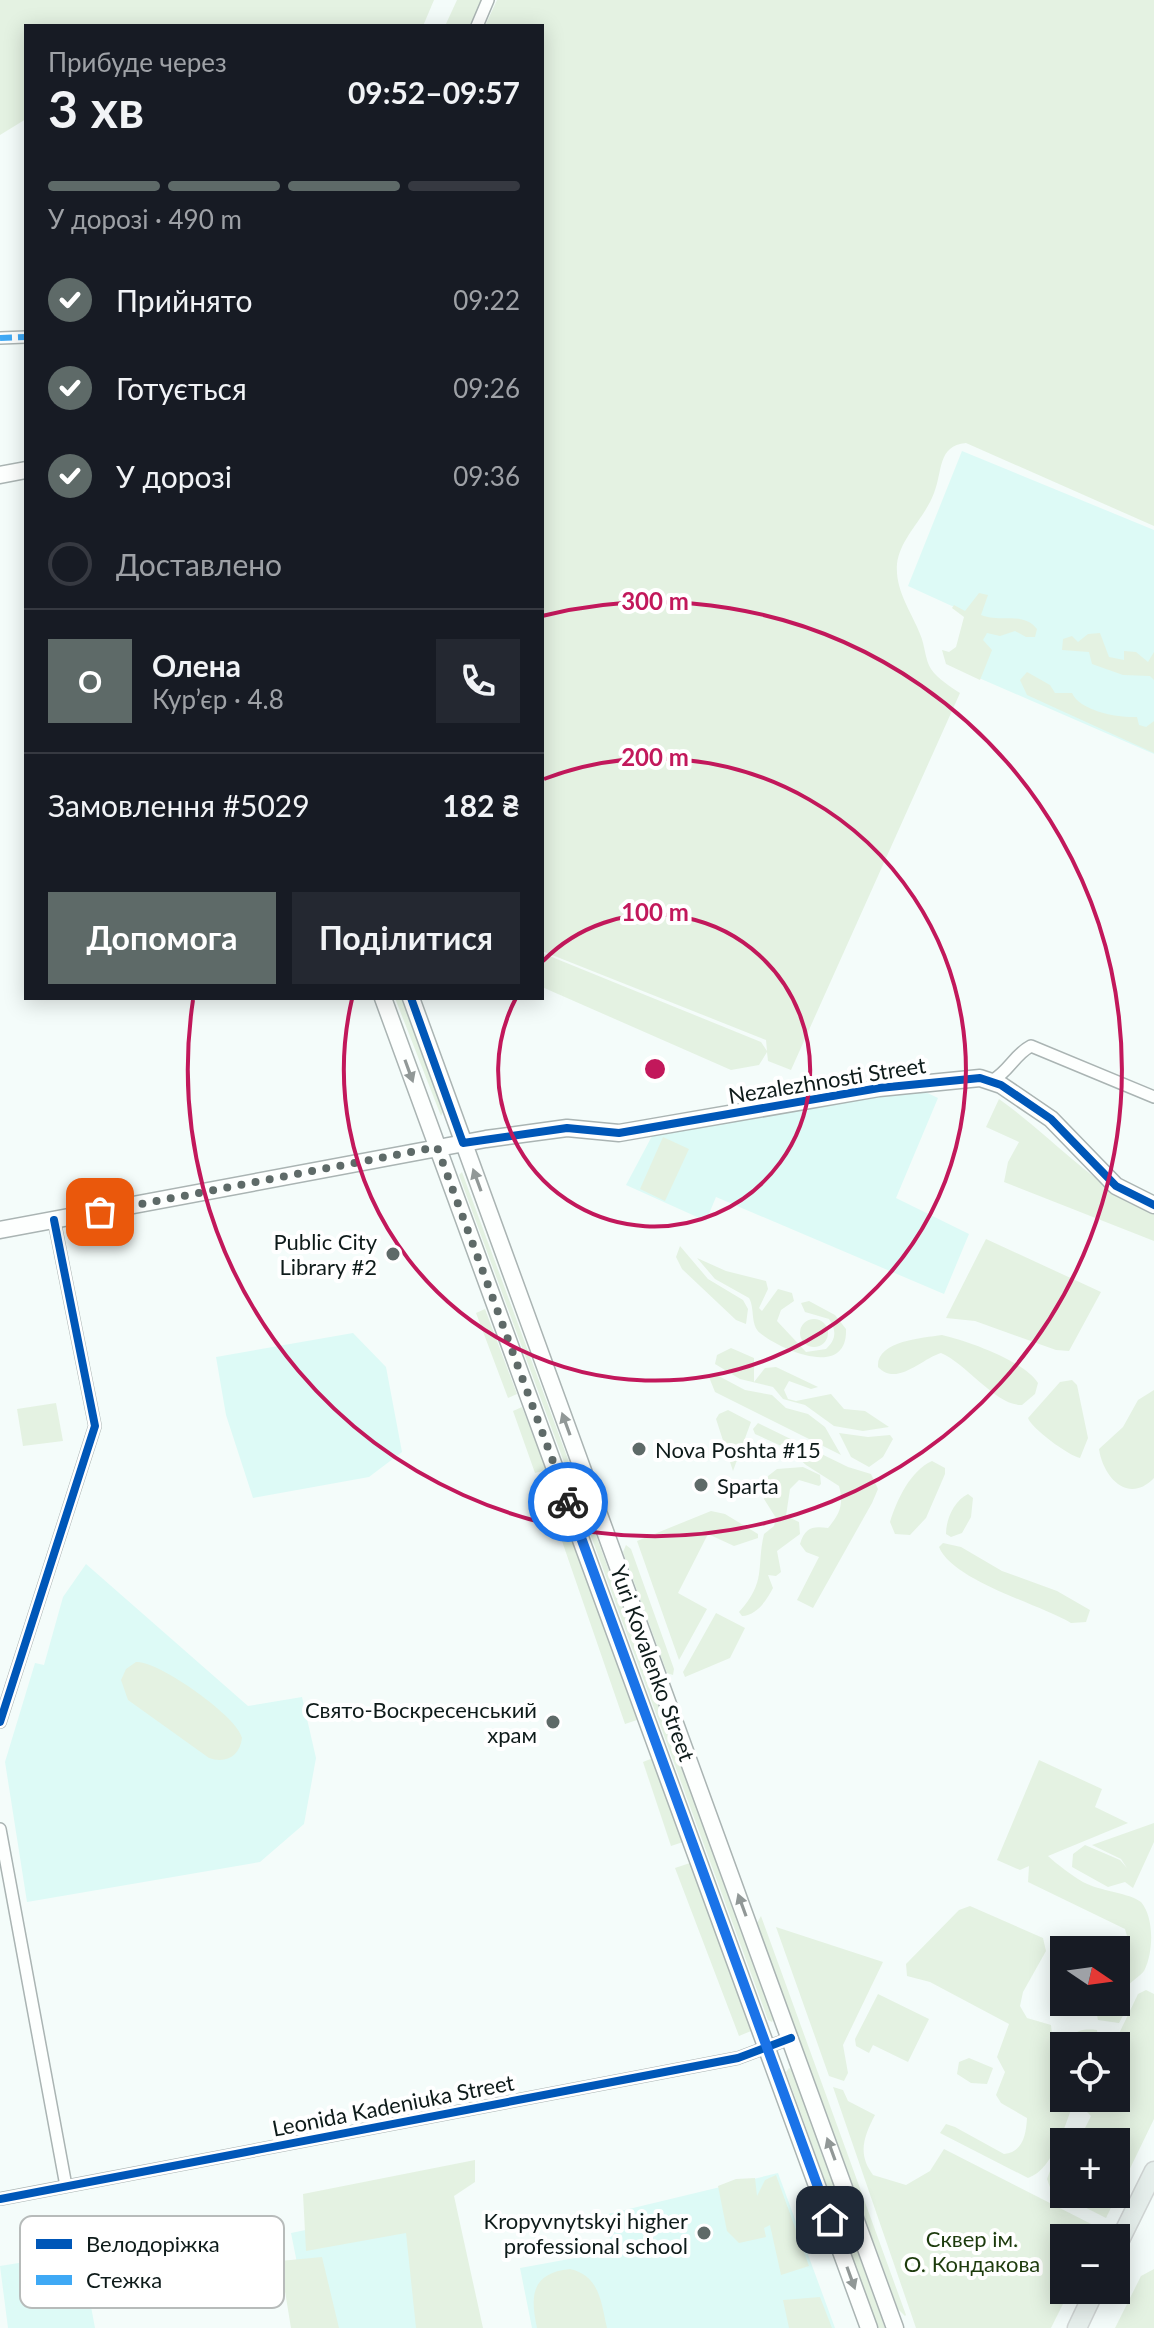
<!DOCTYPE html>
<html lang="uk">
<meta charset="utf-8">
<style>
body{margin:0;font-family:Lato,sans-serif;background:#242831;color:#f1f3f6;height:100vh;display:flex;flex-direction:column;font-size:30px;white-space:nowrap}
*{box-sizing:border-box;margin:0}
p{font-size:26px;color:#9ea1a6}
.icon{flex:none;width:44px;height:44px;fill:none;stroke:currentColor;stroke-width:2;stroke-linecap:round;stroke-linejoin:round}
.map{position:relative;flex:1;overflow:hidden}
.sheet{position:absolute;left:24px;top:24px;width:520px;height:976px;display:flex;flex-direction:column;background:#171b24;border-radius:0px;box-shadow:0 4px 20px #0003}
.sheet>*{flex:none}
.needle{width:52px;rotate:103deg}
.tools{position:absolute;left:1050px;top:1936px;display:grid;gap:16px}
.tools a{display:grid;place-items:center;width:80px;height:80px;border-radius:0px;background:#171b24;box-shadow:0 4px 20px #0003;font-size:40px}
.pin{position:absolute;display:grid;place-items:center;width:68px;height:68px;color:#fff;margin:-34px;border-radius:16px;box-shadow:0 4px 12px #0006}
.courier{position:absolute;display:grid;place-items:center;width:80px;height:80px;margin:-40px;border:6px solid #1a73e8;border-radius:50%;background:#fff;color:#222;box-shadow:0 2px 10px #0007}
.headline em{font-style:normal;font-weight:700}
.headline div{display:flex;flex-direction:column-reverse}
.headline{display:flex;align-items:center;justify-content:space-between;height:136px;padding:0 24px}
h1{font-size:52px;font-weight:700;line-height:60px}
.bar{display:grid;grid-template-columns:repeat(4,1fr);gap:12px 8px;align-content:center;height:96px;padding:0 24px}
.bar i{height:10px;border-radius:6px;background:#363941}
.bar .selected{background:#5e6a68}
.bar p{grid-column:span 4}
.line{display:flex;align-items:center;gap:20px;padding:0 24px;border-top:2px solid #363941}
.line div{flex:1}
.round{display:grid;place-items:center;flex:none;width:84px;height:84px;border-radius:0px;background:#242831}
ol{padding:0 24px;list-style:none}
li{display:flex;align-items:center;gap:24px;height:88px}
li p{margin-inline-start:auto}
li .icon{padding:8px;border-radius:50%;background:#5e6a68;color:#fff;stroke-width:4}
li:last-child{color:#9ea1a6}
li i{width:44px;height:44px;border:4px solid #363941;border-radius:50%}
.primary-button{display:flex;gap:16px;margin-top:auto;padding:16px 24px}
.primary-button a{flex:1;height:92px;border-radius:0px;background:#5e6a68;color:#fff;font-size:32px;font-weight:700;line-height:92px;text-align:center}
.primary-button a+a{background:#242831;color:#f1f3f6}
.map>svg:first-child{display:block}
</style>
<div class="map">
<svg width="1154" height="2328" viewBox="0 0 1154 2328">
<rect width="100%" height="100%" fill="#f4fcfa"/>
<path fill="#ddfaf6" d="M962,451l192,79v224l-198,-86 20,-51 -68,-31z
M919,1089l19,9 -42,100 73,36 -25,60 -228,-97 -10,24 -80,-36 26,-49z
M353,1333l33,34 16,85 -33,25 -116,21 -27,-83 -10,-58z
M86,1564l162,142 54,-9 14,61 -12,66 -44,38 -233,40 -22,-140 30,-99 9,2 19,-68z
M778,2173l57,155h-303l-12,-60 93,-17 -9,-36z
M427,2205l21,123h-138l-19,-95z
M81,2253l14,75h-87l-8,-62z"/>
<path fill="#e4f2e2" d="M0,0h434l-11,26h-397v93l-26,16z
M457,0h28l-12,26h-28z
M497,0h657v526l-188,-83c-29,3 -23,28 -32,50 -9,25 -34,45 -37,71 -2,27 14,47 23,70 5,11 5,26 11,35 7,10 20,18 29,24l-169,377 -23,-9 -1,-9 -8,13 -28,5 -189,-83v-34l219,89 6,9 -1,-11 -224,-89v-925h-57z
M979,593l9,2 -7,20c19,8 42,-4 56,14l-2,8h-9l-11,-6 -15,5 -13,-3 -4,7 9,10 -12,30 -34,-16 -4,-14 7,2 7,-5 8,-30 -12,-9 2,-3 11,6z
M1100,633l9,24 15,3v-9l12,1 12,10 6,-10v28l-4,-4 -27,-1 -31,-11 -3,-12 -27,-2 1,-11 9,-3 6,6 10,-8z
M1027,672l23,13 5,8h17c8,18 46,25 65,24l2,8 7,2 8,-6v32l-127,-58 -7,-15z
M395,998h7l41,114 -2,4z
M999,1099c51,36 97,90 155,114v28l-150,-59 4,-20 11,-20 -33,-15z
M663,1137l26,12 -24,52 -25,-12z
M462,1172l312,846 -2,4 -4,-2 -309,-845z
M986,1239l115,53 -32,59 -13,-1 -81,-29 -29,-3z
M680,1246l28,33 35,21 5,9 -2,15 -10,-4 -54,-51 -6,-12z
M697,1258l29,13 40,10 2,8 -9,19 3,3 16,-22 14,4 2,8 -13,9 -4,11 29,31 20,-3c10,-9 11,-19 3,-30l-24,-7 -4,-9 8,-2 26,14 11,14c2,50 -64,22 -86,4 -10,-8 -5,-25 -11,-35l-34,-19z
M485,1309l32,85 -9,4 -32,-85z
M800 1333a14 14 0 1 1 28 0a14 14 0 1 1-28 0Z
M942,1335c26,6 82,26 96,48l-3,11 -13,11c-26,1 -55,-41 -81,-52 -20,6 -44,34 -63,14 -2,-26 44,-29 64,-32z
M731,1348l23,10v24l11,-14 11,-1 42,20 -7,2 -22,-8 -5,9 4,9 8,2 35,-7 13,15 21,2 24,16 -26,4 -29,-5 -29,-21 -22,-6 -10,-12 -33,-8 -25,-15 2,-9z
M713,1373l32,17 27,5 14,13 22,6 17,13 16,28 -126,-63 -6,-15z
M1072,1380l5,5 11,53 -8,20c-11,-2 -49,-30 -52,-40l32,-36z
M1154,1390v88c-26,27 -51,-1 -55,-29l24,-22 15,-27z
M56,1403l7,38 -40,5 -6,-37z
M522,1407l25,63 -12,3 -22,-62z
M728,1410l23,12 -18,49 -17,-52 3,-5z
M758,1423l90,44 23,7 7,15 -6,14 -59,105 -16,-8 22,-43 -13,-5 -6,-8c5,-17 13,-18 28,-16 12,-14 16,-24 11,-42l-33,-21 -18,-16 -33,-15 -2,-5z
M839,1433l29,4 22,-2 3,4 -10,18 -14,10 -18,-10z
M932,1461l13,7v6l-19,44 -16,17 -15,-1 -5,-12c7,-22 20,-51 42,-61z
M803,1467l17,8 1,9 -2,2 -20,-6 -9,9 -4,27 13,6 1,12 -23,17 4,21 -5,4 -8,-1 5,13c-7,13 -16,27 -31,28l-3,-4c28,-31 17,-44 25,-78l10,-8 2,-8 -12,-19 4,-23 9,-7z
M968,1494l5,4 -2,19 -9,16 -11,4 -5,-3c0,-15 8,-33 22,-40z
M559,1504l78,216 -12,4 -73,-212z
M711,1511l14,3 33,20v4l-24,8 -26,-12 -30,59 29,16 -28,51 -42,-119z
M943,1543l18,4 41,24 55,20 33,19 -4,12 -15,1c-32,-19 -118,-42 -132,-76z
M626,1545l5,4 43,120 -1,6 -6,-2 -44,-121z
M716,1613l29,15 -15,30 -45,19 -2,-5z
M136,1662c20,-3 103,55 106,76 -2,18 -16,26 -33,20l-81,-58 -7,-20 5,-11z
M653,1758l30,84 -12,4 -28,-84z
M1039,1760l63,29 -7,18 33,16 -80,33c10,9 23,19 35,26 16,9 47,11 58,20 13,15 13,50 3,69 -5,6 -13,10 -18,17l1,20 -8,15 -21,-3 -4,-18h22v-45l11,-21 -2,-7 -97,-47 1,-16 -9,4 -23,-10z
M1154,1823v19l-21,46 -8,-6 -17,5 -36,-20 1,-13 12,-9 35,15 7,8 -6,-9 -29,-14z
M690,1863l61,168 -12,5 -64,-168z
M970,1906l73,32 3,13 -23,41 -3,14 7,12 24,7 1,9 16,7c9,-12 15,-12 29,-11l2,16h-35v52h12c-11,23 -21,71 -48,80l-88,-45 6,-9 9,3 49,27c19,-2 22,-19 23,-36l-26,-15 -5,-8 9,-23 -8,-15 12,-33 -79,-42 -23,-6 -1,-12 53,-54z
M761,1916l145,399 -1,1 -7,-7 -141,-386z
M776,1927l107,35 -40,83 5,28 -4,8 -15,-5z
M1146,1990l8,4v125l-48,99 -55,-28 -4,-11 3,-8 14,-1v24h52v-52h-38l13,-26 -9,-9 5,-9h29v-52h-3l25,-52z
M878,1994l51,25 -21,43 -35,-17 -4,8 -13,-7 -1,-7z
M969,2058l24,10 -6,16 -16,-1 -14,-9 2,-12z
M789,2068l3,2 93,258h-7l-92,-256z
M833,2087l10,3 5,11 27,14c-11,21 -18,39 -2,60l33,10 24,-14 14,-22 157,80 -5,9h-32v52h6l-19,38h-135z
M475,2160v22l-21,14 29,132h-67l-10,-95 -100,18 -3,-57z
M776,2175l33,91 -28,9 -11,-50 -6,3 2,9 -27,6 -12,-12 -9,-45 18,-7 19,-1 2,18 8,-16z
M322,2257l17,71h-48l-11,-67z
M570,2269c30,7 31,33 37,59h-70c-7,-32 -6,-55 33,-59z
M1154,2269v59h-39l26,-52z
M820,2297l12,31h-43l-6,-28z"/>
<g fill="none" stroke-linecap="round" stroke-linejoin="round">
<g stroke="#aab4b3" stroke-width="14">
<path id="street" d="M477,26l11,-26
M0,338l26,-1
M993,1080c16,-9 22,-26 38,-34l123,51
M0,1722l95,-296 -41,-206
M0,1829l66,357
M0,2199l738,-141 53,-20"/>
</g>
<g stroke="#aab4b3" stroke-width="19">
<path id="secondary" d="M0,475l26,-5
M383,998l486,1330
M411,998l484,1330
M0,1230l486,-91 81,-11 52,5 260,-45 101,-10 21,7 50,34 65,67 38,19"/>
</g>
<g stroke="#d0d5d4" stroke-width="21">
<path id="primary" d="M1116,2248l38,-77
M1077,2328l18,-38"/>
</g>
<use href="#street" stroke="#fdfffe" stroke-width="11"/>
<use href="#secondary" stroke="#fdfffe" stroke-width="16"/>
<use href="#primary" stroke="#e6efec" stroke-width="18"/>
<path stroke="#3fa9f5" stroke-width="6" stroke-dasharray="12 6" stroke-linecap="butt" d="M0,338l26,-1"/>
<g stroke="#fff" stroke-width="13">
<path id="cycleway" d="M411,998l52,145 104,-15 52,5 260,-45 101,-10 21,7 50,34 65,67 38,19
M0,1722l95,-296 -41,-206
M0,2199l738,-141 53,-20"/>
</g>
<use href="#cycleway" stroke="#0057b8" stroke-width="8"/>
</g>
<defs><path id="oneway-solid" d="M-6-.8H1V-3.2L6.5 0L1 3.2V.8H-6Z" transform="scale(2)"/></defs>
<g fill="#919897">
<use href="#oneway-solid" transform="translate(409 1071) rotate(70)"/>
<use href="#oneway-solid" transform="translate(477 1180) rotate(-110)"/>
<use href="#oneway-solid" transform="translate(566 1424) rotate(-110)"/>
<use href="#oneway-solid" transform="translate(742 1905) rotate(-110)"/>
<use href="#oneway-solid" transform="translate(831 2149) rotate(-110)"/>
<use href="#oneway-solid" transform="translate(851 2278) rotate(70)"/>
</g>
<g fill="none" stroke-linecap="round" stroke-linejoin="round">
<path stroke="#5e6a68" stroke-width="8" stroke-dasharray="0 14.4" d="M100,1212l337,-65 131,355"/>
<path stroke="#1a73e8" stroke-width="10" d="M568,1502l262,718"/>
</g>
<g fill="none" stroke="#c2185b" stroke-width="4">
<path d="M543 961A156 156 0 1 1 516 998"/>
<path d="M544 779A311 311 0 1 1 352 999"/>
<path d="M542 616A467 467 0 1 1 193 1000"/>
</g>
<g fill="#5e6a68" stroke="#fff" stroke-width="3">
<circle cx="393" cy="1254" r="8"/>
<circle cx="639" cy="1449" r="8"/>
<circle cx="701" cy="1485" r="8"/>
<circle cx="553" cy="1722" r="8"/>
<circle cx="704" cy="2233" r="8"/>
</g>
<g text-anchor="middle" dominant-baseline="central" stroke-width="8" stroke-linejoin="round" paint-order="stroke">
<g font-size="22" fill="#0e1b1a" stroke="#fff">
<text transform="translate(827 1080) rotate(-9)">Nezalezhnosti Street</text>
<text transform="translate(653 1663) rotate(70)">Yuri Kovalenko Street</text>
<text transform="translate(393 2105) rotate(-11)">Leonida Kadeniuka Street</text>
</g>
<g font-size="22" fill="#0e1b1a" stroke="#fff" text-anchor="end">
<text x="377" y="1241">Public City<tspan x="377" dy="25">Library #2</tspan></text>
<text x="655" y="1449" text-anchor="start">Nova Poshta #15</text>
<text x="717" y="1485" text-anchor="start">Sparta</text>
<text x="537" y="1709">Свято-Воскресенський<tspan x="537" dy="25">храм</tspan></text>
<text x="688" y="2220">Kropyvnytskyi higher<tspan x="688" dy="25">professional school</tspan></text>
</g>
<g font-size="22" fill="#1d3b0d" stroke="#fff">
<text x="972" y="2238">Сквер ім.<tspan x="972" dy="25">О. Кондакова</tspan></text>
</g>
</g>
<rect x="20" y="2216" width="264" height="92" rx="12" fill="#fff" stroke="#b7bbba" stroke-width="2"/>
<rect x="36" y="2239" width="36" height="10" fill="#0057b8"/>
<rect x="36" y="2275" width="36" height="10" fill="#3fa9f5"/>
<g font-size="22" fill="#0e1b1a">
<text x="86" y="2252">Велодоріжка</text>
<text x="86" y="2288">Стежка</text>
</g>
<circle cx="655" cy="1069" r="12" fill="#c2185b" stroke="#fff" stroke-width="4"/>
<g font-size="24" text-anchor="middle" font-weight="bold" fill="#c2185b" stroke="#fff" stroke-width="8" stroke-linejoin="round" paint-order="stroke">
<text x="655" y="610">300 m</text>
<text x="655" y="766">200 m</text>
<text x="655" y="921">100 m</text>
</g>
</svg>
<div class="tools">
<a><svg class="needle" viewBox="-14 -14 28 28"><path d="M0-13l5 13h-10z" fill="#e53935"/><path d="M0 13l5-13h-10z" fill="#9ea1a6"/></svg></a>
<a><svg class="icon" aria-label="locate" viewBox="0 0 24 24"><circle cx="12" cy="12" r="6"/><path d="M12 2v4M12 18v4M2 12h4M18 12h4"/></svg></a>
<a>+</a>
<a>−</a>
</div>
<div class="pin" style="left:100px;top:1212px;background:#ea580c"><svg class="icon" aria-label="bag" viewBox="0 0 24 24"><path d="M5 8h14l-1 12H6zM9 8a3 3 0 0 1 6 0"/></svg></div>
<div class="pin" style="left:830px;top:2220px;background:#1f2937"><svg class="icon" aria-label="home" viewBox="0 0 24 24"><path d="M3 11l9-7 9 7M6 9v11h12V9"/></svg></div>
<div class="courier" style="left:568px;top:1502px"><svg class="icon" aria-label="bike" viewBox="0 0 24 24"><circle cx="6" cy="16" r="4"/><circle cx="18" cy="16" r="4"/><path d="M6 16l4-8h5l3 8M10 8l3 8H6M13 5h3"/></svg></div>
<section class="sheet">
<div class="headline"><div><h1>3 хв</h1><p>Прибуде через</p></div><em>09:52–09:57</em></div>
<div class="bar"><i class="selected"></i><i class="selected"></i><i class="selected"></i><i></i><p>У дорозі · 490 m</p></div>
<ol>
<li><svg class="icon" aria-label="check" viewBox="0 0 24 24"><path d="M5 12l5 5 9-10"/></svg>Прийнято<p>09:22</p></li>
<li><svg class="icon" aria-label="check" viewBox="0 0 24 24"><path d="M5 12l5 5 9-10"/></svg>Готується<p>09:26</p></li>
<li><svg class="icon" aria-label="check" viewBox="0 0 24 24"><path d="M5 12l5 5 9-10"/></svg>У дорозі<p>09:36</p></li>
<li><i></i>Доставлено</li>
</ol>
<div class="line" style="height:144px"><b class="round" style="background:#5e6a68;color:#fff">О</b><div><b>Олена</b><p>Кур’єр · 4.8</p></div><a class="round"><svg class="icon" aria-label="phone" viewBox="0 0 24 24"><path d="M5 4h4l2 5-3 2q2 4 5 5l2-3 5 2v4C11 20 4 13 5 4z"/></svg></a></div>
<div class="line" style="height:104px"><div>Замовлення #5029</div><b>182 ₴</b></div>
<div class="primary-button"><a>Допомога</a><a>Поділитися</a></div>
</section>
</div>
